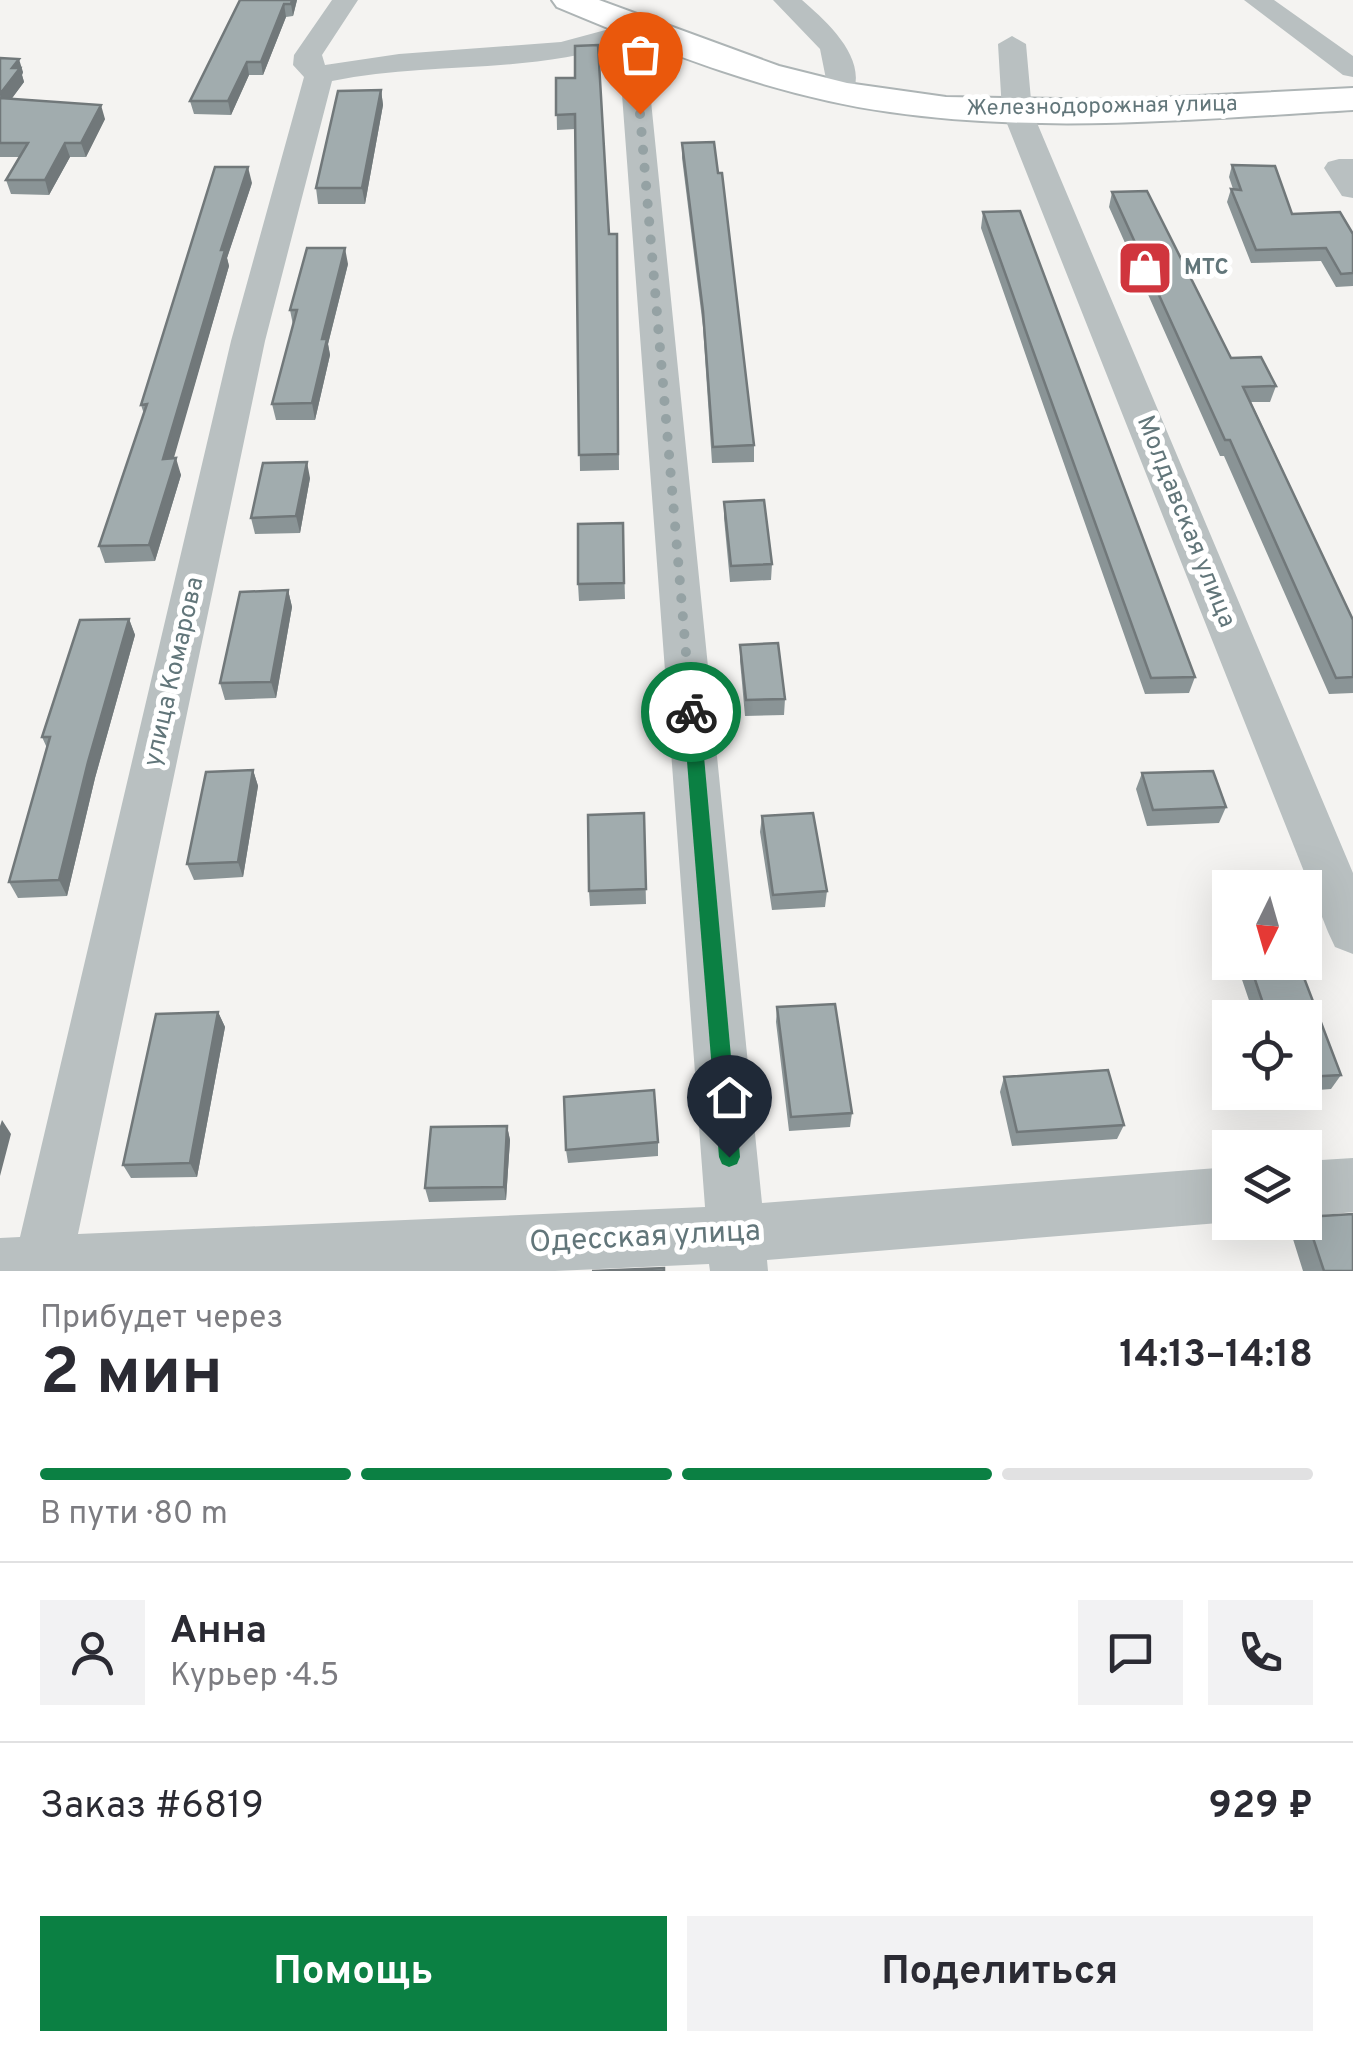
<!DOCTYPE html>
<html lang="ru">
<meta charset="utf-8">
<style>
body{margin:0;font-family:Overpass,sans-serif;background:#f2f2f3;color:#2b2b33;height:100vh;display:flex;flex-direction:column;font-size:38px;white-space:nowrap}
*{box-sizing:border-box;margin:0}
p{font-size:32px;color:#7c7c81}
.icon{flex:none;width:55px;height:55px;fill:none;stroke:currentColor;stroke-width:2;stroke-linecap:round;stroke-linejoin:round}
.map{position:relative;height:1271px;overflow:hidden}
.sheet{display:flex;flex-direction:column;background:#fff;flex:1}
.sheet>*{flex:none}
.needle{width:65px;rotate:185deg}
.controls{position:absolute;left:1212px;top:870px;display:grid;gap:20px}
.controls a{display:grid;place-items:center;width:110px;height:110px;border-radius:0px;background:#fff;box-shadow:0 10px 40px #0002;font-size:50px}
.pin{position:absolute;display:grid;place-items:center;width:85px;height:85px;color:#fff;margin:-102px -42px;border-radius:50% 50% 50% 0;rotate:-45deg;box-shadow:0 0 10px #0007}
.pin .icon{rotate:45deg}
.courier{position:absolute;display:grid;place-items:center;width:100px;height:100px;margin:-50px;border:8px solid #0b8043;border-radius:50%;background:#fff;color:#222;box-shadow:0 2px 12px #0007}
.head em{font-style:normal;font-weight:700}
.head div{display:flex;flex-direction:column-reverse}
.head{display:flex;align-items:center;justify-content:space-between;height:170px;padding:0 40px}
h1{font-size:65px;font-weight:700;line-height:75px}
.bar{display:grid;grid-template-columns:repeat(4,1fr);gap:15px 10px;align-content:center;height:120px;padding:0 40px}
.bar i{height:12px;border-radius:8px;background:#e1e1e2}
.bar .current{background:#0b8043}
.bar p{grid-column:span 4}
.line{display:flex;align-items:center;gap:25px;padding:0 40px;border-top:2px solid #e1e1e2}
.line div{flex:1}
.round{display:grid;place-items:center;flex:none;width:105px;height:105px;border-radius:0px;background:#f2f2f3}
.button{display:flex;gap:20px;margin-top:auto;padding:20px 40px}
.button a{flex:1;height:115px;border-radius:0px;background:#0b8043;color:#fff;font-size:40px;font-weight:700;line-height:115px;text-align:center}
.button a+a{background:#f2f2f3;color:#2b2b33}
.map>svg:first-child{display:block}
</style>
<div class="map">
<svg width="1353" height="1271" viewBox="0 0 1353 1271">
<rect width="100%" height="100%" fill="#f4f3f1"/>
<g fill="none" stroke-linecap="round" stroke-linejoin="round">
<g stroke="#adb4b5" stroke-width="4">
<path id="major" d="M552,0h47l180,66 68,17 99,14 174,3 233,-12v22c-154,9 -310,24 -463,2 -116,-16 -226,-60 -333,-105z"/>
</g>
<path fill="#b9c0c1" fill-rule="evenodd" d="M332,0h26l-36,55 3,10 74,-11 162,-12 78,-21 14,8 -4,52 113,1122 468,-36 1,55 -464,38 1,11h-58l-1,-7 -154,7h-555v-33l20,-1 211,-896 73,-264 -11,-12 1,-10zM623,43l-2,38 84,1126 -627,27 187,-893 67,-260c95,-20 197,-6 291,-38z
M773,0h29c25,22 70,61 48,99h-20l-10,-50z
M1244,0h30l79,56v21l-10,-2z
M1012,36l14,8 6,67 321,762v81l-18,-7 -7,-15 -326,-821 -4,-67z
M1339,159h14v39l-11,-2 -18,-28 4,-6z
M1353,1158v54l-48,5v-56z"/>
<use href="#major" fill="#fff" fill-rule="evenodd"/>
</g>
<path fill="#8a9496" d="M240,0h57l-4,16 -7,1 -23,58h-14l-18,40 -37,-1 -4,-13z
M0,58l23,14 -1,3 2,7 -13,17 94,20 -19,38h-16l-21,38 -38,-1 -5,-14 13,-23h-19z
M556,78h19l34,156h8l2,236 -39,1 -5,-342 -18,1z
M381,90l2,15 -18,99h-47l-2,-16z
M682,143l36,30 36,272v17l-42,1 -9,-136 -21,-169z
M1232,165l60,49 61,20v52l-17,1 -15,-26 -70,2 -24,-61 4,-13h2l-4,-12z
M252,183l-25,75 2,8 -56,192 8,17 -26,86 -50,2 -6,-17 45,-132 -3,-9z
M1112,192l119,166 45,28 -6,16h-19l102,218v73l-24,1 -105,-238h-4l-111,-249z
M983,212l212,465 -6,16 -44,1 -164,-466z
M348,264l-20,80 2,11 -15,65h-39l-4,-16 21,-79 -3,-15z
M310,478l-10,55 -45,1 -4,-16z
M724,502l48,62 -1,16 -41,2 -6,-64z
M623,523l2,76 -46,2 -1,-17z
M288,590l4,17 -16,91 -51,2 -5,-17z
M129,619l6,16 -40,143 -28,118 -49,2 -9,-16 38,-134 -5,-11z
M740,645l45,54 -1,16 -39,1 -5,-55z
M253,770l5,16 -15,91 -49,3 -7,-16z
M1142,773l84,34 -7,16 -72,3 -11,-37z
M644,813l2,91 -56,2 -1,-15z
M762,816l65,75 -2,16 -53,3 -12,-78z
M1236,962h62l43,113 -10,14 -26,2v-73h-50z
M777,1007l75,106 -2,14 -61,4 -13,-109z
M218,1012l7,15 -28,150 -66,1 -8,-13z
M1004,1077l120,48 -7,14 -105,7 -12,-54z
M507,1126l3,14 -4,60 -77,2 -4,-14z
M658,1142v14l-90,7 -2,-13z
M1306,1217l47,54h-50l-11,-35 10,-14h3z"/>
<path fill="#71787a" d="M292,0h5l-4,16 -2,-12z
M284,4l2,13 -23,58 -2,-13z
M19,59l4,13 -1,3 2,7 -22,30 -2,-18 12,-26z
M247,62l2,13 -18,40 -3,-14z
M381,90l2,15 -18,99 -3,-16z
M101,105l4,14 -19,38 -5,-14z
M65,143l5,14 -21,38 -4,-15z
M248,167l4,16 -25,75 2,8 -60,209 -6,-16 58,-209z
M345,248l3,16 -20,80 2,11 -15,65 -3,-17 10,-64z
M176,458l5,17 -26,86 -6,-16z
M307,462l3,16 -10,55 -4,-17z
M288,590l4,17 -16,91 -5,-16z
M129,619l6,16 -40,143 -28,118 -8,-16 29,-118z
M253,770l5,16 -15,91 -5,-15z
M218,1012l7,15 -28,150 -7,-14z
M2,1120l9,14 -11,42v-50z
M507,1126l3,14 -4,60 -2,-13z"/>
<path fill="#a1acae" stroke="#71787a" stroke-width="2.5" d="M240,0h52l-1,4h-7l-23,58h-14l-19,39h-38z
M598,45l11,189h8l1,220 -39,1 -4,-341 -19,1v-37h19v-32z
M0,58l19,1 -7,9h8l-20,26z
M381,90l-19,98h-46l22,-97z
M0,98l101,7 -20,38h-16l-20,37h-39l22,-37h-28z
M714,142l4,31h4l32,272 -41,2 -10,-136 -21,-168z
M1232,165l43,1 17,48 48,-2 13,22v39l-12,1 -15,-26 -70,2 -25,-61 10,1z
M215,167h33l-27,83h4l-62,209 13,-1 -27,87 -50,1 48,-142 -6,1z
M1147,191l84,167 30,-1 15,29 -33,1 110,233v57l-17,1 -106,-238h-5l-113,-248z
M1020,211l175,466 -44,1 -168,-466z
M307,248h38l-23,91h5l-15,64 -40,1 25,-94h-7z
M307,462l-11,54 -45,2 12,-55z
M764,500l8,64 -41,2 -7,-64z
M623,523l1,60 -46,1v-60z
M288,590l-17,92 -51,1 20,-91z
M129,619l-41,143 -29,118 -50,2 41,-145h-8l38,-117z
M778,643l7,56 -39,1 -6,-55z
M253,770l-15,92 -51,2 19,-92z
M1213,771l13,36 -73,3 -11,-37z
M644,813l2,76 -57,2 -1,-76z
M813,813l14,78 -54,4 -11,-79z
M1249,962h49l43,113 -36,2v-59h-37z
M835,1004l17,109 -61,4 -14,-110z
M218,1012l-28,151 -67,2 33,-151z
M1108,1070l16,55 -107,7 -13,-55z
M654,1090l4,52 -92,8 -2,-53z
M507,1126l-3,61 -79,1 6,-61z
M1353,1214v57h-29l-18,-54z
M664,1268v3h-72z"/>
<path fill="#0b8043" d="M691,705l9,7 40,445 -3,7 -8,3 -7,-3 -3,-7 -36,-445z"/>
<g fill="none" stroke-linecap="round" stroke-linejoin="round">
<path stroke="#95a2a4" stroke-width="10" stroke-dasharray="0 18" d="M640,114l51,598"/>
</g>
<defs>
<g id="shop-square" transform="scale(2.875)"><rect x="-9" y="-9" width="18" height="18" rx="4" fill="#d0353d" stroke="#fff"/><path d="M-5-2.5h2.3a2.7 3.5 0 0 1 5.4 0H5L5.5 6h-11ZM-1.5-2.5h3a1.5 2.3 0 0 0-3 0Z" fill="#fff"/></g>
</defs>
<g fill-rule="evenodd">
<use href="#shop-square" x="1145" y="268"/>
</g>
<g text-anchor="middle" dominant-baseline="central" stroke-width="10" stroke-linejoin="round" paint-order="stroke">
<g font-size="22" fill="#62767a" stroke="#fff">
<text transform="translate(1102 107) rotate(-1)">Железнодорожная улица</text>
</g>
<g font-size="22" font-weight="bold" fill="#62767a" stroke="#fff" text-anchor="start">
<text x="1184" y="268">МТС</text>
</g>
<g font-size="25" fill="#62767a" stroke="#fff">
<text transform="translate(1185 522) rotate(68)">Молдавская улица</text>
<text transform="translate(175 672) rotate(-77)">улица Комарова</text>
</g>
<g font-size="30" fill="#62767a" stroke="#fff">
<text transform="translate(645 1238) rotate(-3)">Одесская улица</text>
</g>
</g>
</svg>
<div class="controls">
<a><svg class="needle" viewBox="-14 -14 28 28"><path d="M0-13l5 13h-10z" fill="#e53935"/><path d="M0 13l5-13h-10z" fill="#7c7c81"/></svg></a>
<a><svg class="icon" aria-label="locate" viewBox="0 0 24 24"><circle cx="12" cy="12" r="6"/><path d="M12 2v4M12 18v4M2 12h4M18 12h4"/></svg></a>
<a><svg class="icon" aria-label="layers" viewBox="0 0 24 24"><path d="M12 4l9 5-9 5-9-5zM3 14l9 5 9-5"/></svg></a>
</div>
<div class="pin" style="left:640px;top:114px;background:#ea580c"><svg class="icon" aria-label="bag" viewBox="0 0 24 24"><path d="M5 8h14l-1 12H6zM9 8a3 3 0 0 1 6 0"/></svg></div>
<div class="pin" style="left:729px;top:1157px;background:#1f2937"><svg class="icon" aria-label="home" viewBox="0 0 24 24"><path d="M3 11l9-7 9 7M6 9v11h12V9"/></svg></div>
<div class="courier" style="left:691px;top:712px"><svg class="icon" aria-label="bike" viewBox="0 0 24 24"><circle cx="6" cy="16" r="4"/><circle cx="18" cy="16" r="4"/><path d="M6 16l4-8h5l3 8M10 8l3 8H6M13 5h3"/></svg></div>
</div>
<section class="sheet">
<div class="head"><div><h1>2 мин</h1><p>Прибудет через</p></div><em>14:13–14:18</em></div>
<div class="bar"><i class="current"></i><i class="current"></i><i class="current"></i><i></i><p>В пути · 80 m</p></div>
<div class="line" style="height:180px"><a class="round"><svg class="icon" aria-label="person" viewBox="0 0 24 24"><circle cx="12" cy="8" r="4"/><path d="M4 21q1-7 8-7t8 7"/></svg></a><div><b>Анна</b><p>Курьер · 4.5</p></div><a class="round"><svg class="icon" aria-label="chat" viewBox="0 0 24 24"><path d="M4 5h16v11H9l-5 4z"/></svg></a><a class="round"><svg class="icon" aria-label="phone" viewBox="0 0 24 24"><path d="M5 4h4l2 5-3 2q2 4 5 5l2-3 5 2v4C11 20 4 13 5 4z"/></svg></a></div>
<div class="line" style="height:130px"><div>Заказ #6819</div><b>929 ₽</b></div>
<div class="button"><a>Помощь</a><a>Поделиться</a></div>
</section>
